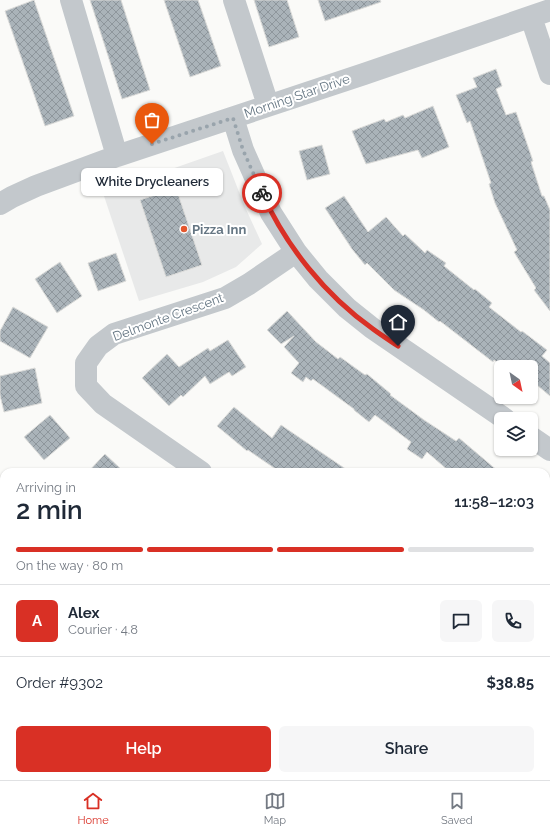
<!DOCTYPE html>
<meta charset="utf-8">
<style>
body{margin:0;font-family:Raleway,sans-serif;background:#f6f6f7;color:#1f2937;height:100vh;display:flex;flex-direction:column;font-size:15px;white-space:nowrap}
*{box-sizing:border-box;margin:0}
p{font-size:13px;color:#747a83}
.icon{flex:none;width:22px;height:22px;fill:none;stroke:currentColor;stroke-width:2;stroke-linecap:round;stroke-linejoin:round}
.map{position:relative;flex:1;overflow:hidden}
.sheet{position:absolute;left:0px;top:468px;width:550px;height:312px;display:flex;flex-direction:column;background:#fff;border-radius:12px 12px 0 0;box-shadow:0 1px 3px #0004}
.sheet>*{flex:none}
.needle{width:26px;rotate:147deg}
.fabs{position:absolute;left:494px;top:360px;display:grid;gap:8px}
.fabs a{display:grid;place-items:center;width:44px;height:44px;border-radius:6px;background:#fff;box-shadow:0 1px 3px #0004;font-size:20px}
.pin{position:absolute;display:grid;place-items:center;width:34px;height:34px;color:#fff;margin:-41px -17px;border-radius:50% 50% 50% 0;rotate:-45deg;box-shadow:0 0 4px #0007}
.pin .icon{rotate:45deg}
.courier{position:absolute;display:grid;place-items:center;width:40px;height:40px;margin:-20px;border:3px solid #d93025;border-radius:50%;background:#fff;color:#222;box-shadow:0 1px 5px #0007}
.bubble{position:absolute;height:28px;border-radius:6px;background:#fff;box-shadow:0 1px 3px #0004;font-size:13px;font-weight:600;line-height:28px;text-align:center}
.headline em{font-style:normal;font-weight:600}
.headline div{display:flex;flex-direction:column-reverse}
.headline{display:flex;align-items:center;justify-content:space-between;height:68px;padding:0 16px}
h1{font-size:26px;font-weight:600;line-height:30px}
.bar{display:grid;grid-template-columns:repeat(4,1fr);gap:6px 4px;align-content:center;height:48px;padding:0 16px}
.bar i{height:5px;border-radius:3px;background:#e0e1e3}
.bar .active{background:#d93025}
.bar p{grid-column:span 4}
.line{display:flex;align-items:center;gap:10px;padding:0 16px;border-top:1px solid #e0e1e3}
.line div{flex:1}
.round{display:grid;place-items:center;flex:none;width:42px;height:42px;border-radius:6px;background:#f6f6f7}
.primary-button{display:flex;gap:8px;margin-top:auto;padding:8px 16px}
.primary-button a{flex:1;height:46px;border-radius:6px;background:#d93025;color:#fff;font-size:16px;font-weight:600;line-height:46px;text-align:center}
.primary-button a+a{background:#f6f6f7;color:#1f2937}
.menu{display:flex;justify-content:space-around;align-items:center;height:56px;border-top:1px solid #e0e1e3;background:#fff;font-size:11px;color:#747a83}
.menu a{display:grid;justify-items:center;gap:2px}
.menu .active{color:#d93025}
.map>svg:first-child{display:block}
</style>
<div class="map">
<svg width="550" height="780" viewBox="0 0 550 780">
<defs>
<pattern id="building-cross-hatch" width="8" height="8" patternUnits="userSpaceOnUse"><rect width="8" height="8" fill="#aab3b9"/><path d="M0 0l8 8M0 8l8-8" fill="none" stroke="#8e969c"/></pattern>
</defs>
<rect width="100%" height="100%" fill="#fafaf8"/>
<path fill="#e8e9e9" d="M223,151l22,56 17,37 -26,23 -33,15 -64,19 -36,-108z"/>
<path fill="url(#building-cross-hatch)" stroke="#dcdcda" d="M34,0l40,116 -29,10 -40,-115z
M90,0h31l29,90 -28,9z
M164,0h34l23,66 -31,11z
M254,0h33l12,37 -30,10z
M318,0h62l1,2 -56,19z
M496,69l6,17 -6,3 10,26 10,-3 17,49 -2,1 11,34h2l6,14v101l-16,-21 2,-2 -22,-36 3,-2 -22,-47 -6,-19 2,-1 -21,-62 -3,2 -11,-28 21,-8 -4,-9z
M433,106l16,41 -27,11 -4,-8 -52,14 -14,-33 32,-12 2,3 17,-7 2,3z
M322,145l8,29 -23,6 -8,-29z
M176,188l26,77 -36,12 -26,-77z
M344,196l24,36 18,-15 17,19 2,-2 20,19 2,-3 19,13 -2,3 30,24 1,-1 17,14 -3,4 32,25 1,-1 25,19 -5,6 8,7v33l-19,-16v-13h-26l-11,-7 -1,2 -53,-41 -1,1 -15,-12 -30,-20 -27,-27 -2,2 -13,-16 -27,-41z
M116,253l10,28 -28,10 -10,-28z
M60,262l22,34 -25,17 -22,-34z
M13,307l35,20 -18,31 -30,-17v-10z
M287,311l29,31 22,17 2,-2 25,18 2,-1 24,20 -1,1 34,25 32,21 3,-3 40,34h-49l-23,-20 -5,7 -15,-10 4,-7 -36,-27 -6,7 -15,-12v-1l-41,-30 -2,2 -5,-4 -3,5 -12,-9 8,-10 -15,-16 10,-11 -13,8 -14,-14z
M228,340l18,27 -14,9 -3,-4 -19,12 -5,-8 -22,21 -2,-2 -12,11 -27,-28 25,-24 12,13 29,-19 2,3z
M35,368l7,35 -38,9 -4,-17v-19z
M234,407l38,31 9,-13 69,47h-70l-32,-22 -1,1 -30,-25z
M50,415l20,23 -26,22 -20,-23z
M105,454l19,18h-36z"/>
<g fill="none" stroke-linecap="round" stroke-linejoin="round">
<g stroke="#b4b9bd" stroke-width="24">
<path id="highway" d="M0,663l4,3
M0,748l4,3
M40,776l6,4
M161,776l6,4"/>
</g>
<path stroke="#c3c8cc" stroke-width="22" d="M71,0l46,156
M234,0l34,105
M531,17l19,57
M233,118l10,32 28,63 25,39 22,27 29,29 25,20 133,91
M0,204l12,-7 24,-11 81,-30 247,-82 186,-64
M531,437l19,13
M201,472l-98,-68 -17,-18v-23l12,-17 16,-12 111,-36 24,-14 47,-32
M546,711l4,3"/>
<use href="#highway" stroke="#fff" stroke-width="22"/>
</g>
<g fill="none" stroke-linecap="round" stroke-linejoin="round">
<path stroke="#99a4ac" stroke-width="4" stroke-dasharray="0 7.2" d="M152,144l81,-26 10,32 19,43"/>
<path stroke="#d93025" stroke-width="5" d="M262,193c24,53 63,102 111,136 8,6 16,11 25,17"/>
</g>
<circle fill="#e4572e" stroke="#fff" stroke-width="1.5" cx="184" cy="229" r="4"/>
<g text-anchor="middle" dominant-baseline="central" stroke-width="4" stroke-linejoin="round" paint-order="stroke">
<g font-size="13" fill="#657683" stroke="#fff">
<text transform="translate(297 96) rotate(-19)">Morning Star Drive</text>
<text transform="translate(168 317) rotate(-20)">Delmonte Crescent</text>
</g>
<g font-size="13" font-weight="bold" fill="#657683" stroke="#fff" text-anchor="start">
<text x="192" y="229">Pizza Inn</text>
</g>
</g>
</svg>
<div class="fabs">
<a><svg class="needle" viewBox="-14 -14 28 28"><path d="M0-13l5 13h-10z" fill="#e53935"/><path d="M0 13l5-13h-10z" fill="#747a83"/></svg></a>
<a><svg class="icon" aria-label="layers" viewBox="0 0 24 24"><path d="M12 4l9 5-9 5-9-5zM3 14l9 5 9-5"/></svg></a>
</div>
<div class="pin" style="left:152px;top:144px;background:#ea580c"><svg class="icon" aria-label="bag" viewBox="0 0 24 24"><path d="M5 8h14l-1 12H6zM9 8a3 3 0 0 1 6 0"/></svg></div>
<div class="pin" style="left:398px;top:346px;background:#1f2937"><svg class="icon" aria-label="home" viewBox="0 0 24 24"><path d="M3 11l9-7 9 7M6 9v11h12V9"/></svg></div>
<div class="courier" style="left:262px;top:193px"><svg class="icon" aria-label="bike" viewBox="0 0 24 24"><circle cx="6" cy="16" r="4"/><circle cx="18" cy="16" r="4"/><path d="M6 16l4-8h5l3 8M10 8l3 8H6M13 5h3"/></svg></div>
<div class="bubble" style="left:81px;top:168px;width:142px">White Drycleaners</div>
<section class="sheet">
<div class="headline"><div><h1>2 min</h1><p>Arriving in</p></div><em>11:58–12:03</em></div>
<div class="bar"><i class="active"></i><i class="active"></i><i class="active"></i><i></i><p>On the way · 80 m</p></div>
<div class="line" style="height:72px"><b class="round" style="background:#d93025;color:#fff">A</b><div><b>Alex</b><p>Courier · 4.8</p></div><a class="round"><svg class="icon" aria-label="chat" viewBox="0 0 24 24"><path d="M4 5h16v11H9l-5 4z"/></svg></a><a class="round"><svg class="icon" aria-label="phone" viewBox="0 0 24 24"><path d="M5 4h4l2 5-3 2q2 4 5 5l2-3 5 2v4C11 20 4 13 5 4z"/></svg></a></div>
<div class="line" style="height:52px"><div>Order #9302</div><b>$38.85</b></div>
<div class="primary-button"><a>Help</a><a>Share</a></div>
</section>
</div>
<nav class="menu">
<a class="active"><svg class="icon" aria-label="home" viewBox="0 0 24 24"><path d="M3 11l9-7 9 7M6 9v11h12V9"/></svg>Home</a>
<a><svg class="icon" aria-label="map" viewBox="0 0 24 24"><path d="M3 6l6-2 6 2 6-2v14l-6 2-6-2-6 2zM9 4v14M15 6v14"/></svg>Map</a>
<a><svg class="icon" aria-label="saved" viewBox="0 0 24 24"><path d="M7 4h10v16l-5-4-5 4z"/></svg>Saved</a>
</nav>
